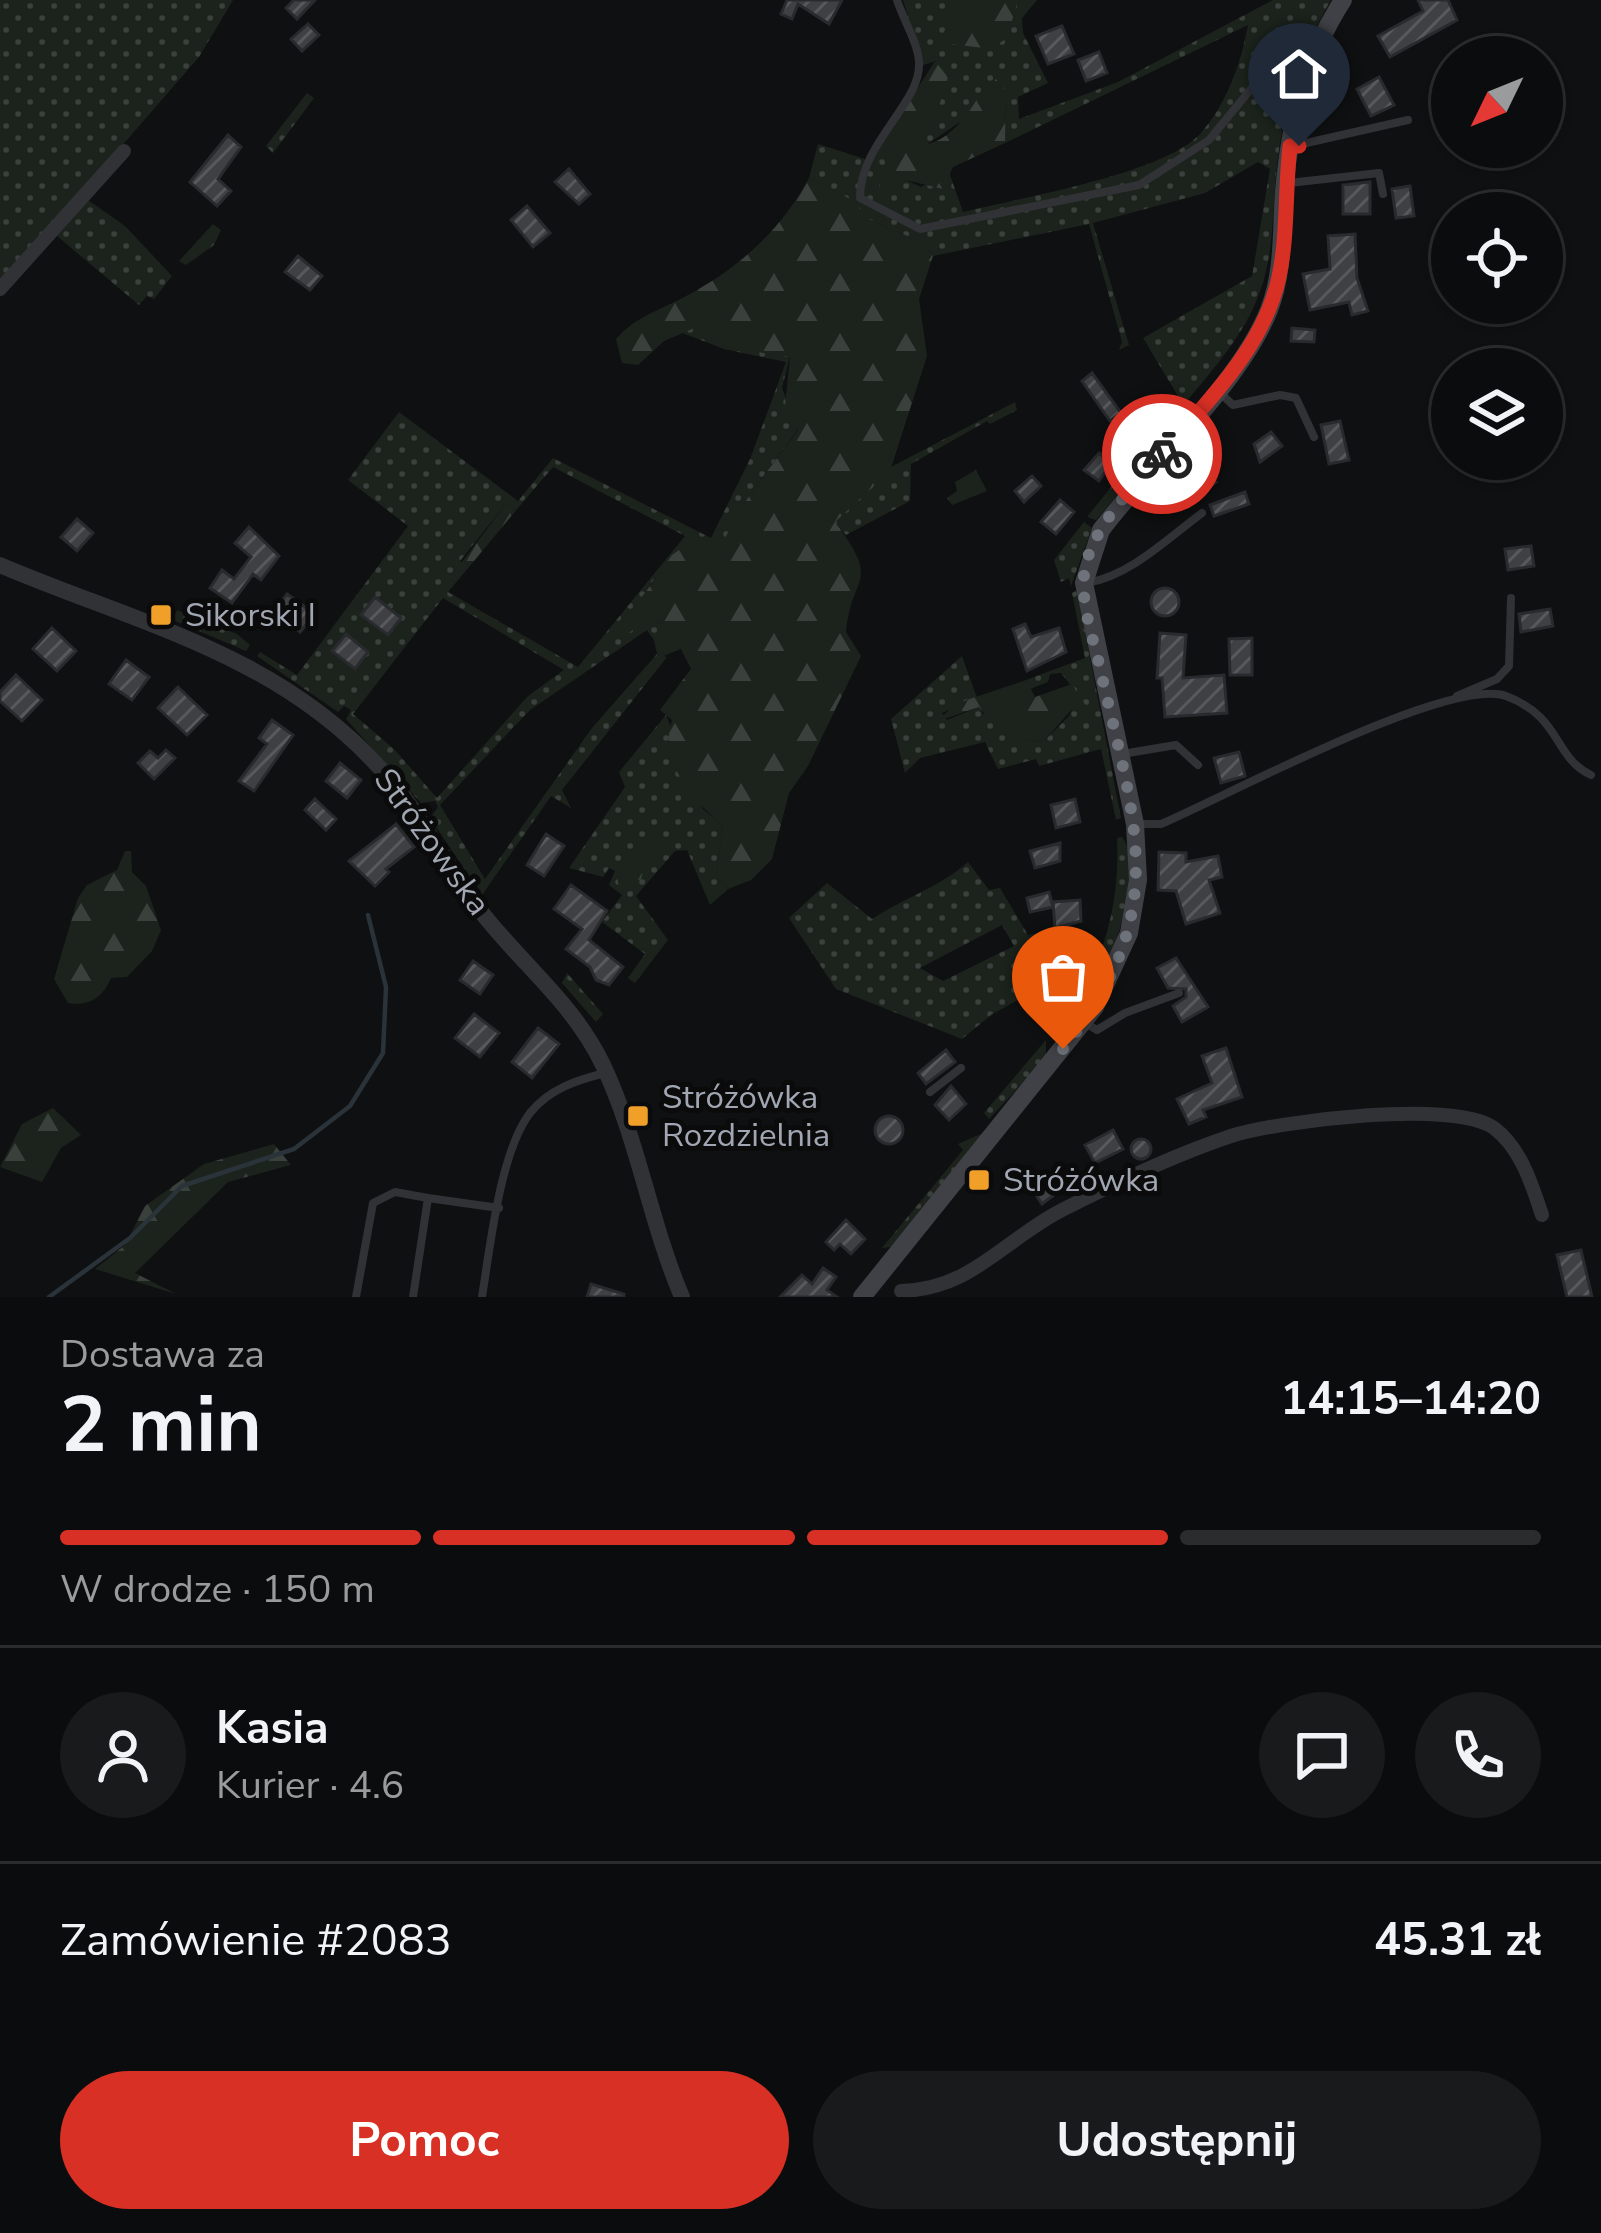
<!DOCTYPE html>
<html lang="pl">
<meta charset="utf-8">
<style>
body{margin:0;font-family:"Nunito Sans",sans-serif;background:#191a1b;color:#f1f3f6;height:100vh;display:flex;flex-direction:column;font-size:45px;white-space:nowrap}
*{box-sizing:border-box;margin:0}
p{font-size:39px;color:#9a9b9d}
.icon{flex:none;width:66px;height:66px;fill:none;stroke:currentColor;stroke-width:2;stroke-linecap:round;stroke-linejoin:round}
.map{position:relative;height:1297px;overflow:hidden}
.panel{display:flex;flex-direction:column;background:#0b0c0d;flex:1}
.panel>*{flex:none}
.needle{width:78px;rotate:227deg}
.tools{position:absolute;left:1431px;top:36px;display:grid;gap:24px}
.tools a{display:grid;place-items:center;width:132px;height:132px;border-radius:50%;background:#0b0c0d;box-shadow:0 3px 9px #0004,0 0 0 3px #2b2c2e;font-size:60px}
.pin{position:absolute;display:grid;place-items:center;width:102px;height:102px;color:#fff;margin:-123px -51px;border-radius:50% 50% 50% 0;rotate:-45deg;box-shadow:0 0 12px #0007}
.pin .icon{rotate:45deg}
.courier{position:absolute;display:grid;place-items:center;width:120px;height:120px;margin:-60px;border:9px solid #d93025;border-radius:50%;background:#fff;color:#222;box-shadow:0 3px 15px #0007}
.summary em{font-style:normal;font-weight:700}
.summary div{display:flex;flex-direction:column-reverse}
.summary{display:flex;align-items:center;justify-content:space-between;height:204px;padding:0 60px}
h1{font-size:78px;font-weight:700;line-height:90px}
.bar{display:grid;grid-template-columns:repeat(4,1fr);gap:18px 12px;align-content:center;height:144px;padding:0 60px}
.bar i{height:15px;border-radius:9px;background:#2b2c2e}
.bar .selected{background:#d93025}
.bar p{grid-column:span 4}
.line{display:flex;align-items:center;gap:30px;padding:0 60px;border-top:3px solid #2b2c2e}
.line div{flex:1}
.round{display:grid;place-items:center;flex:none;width:126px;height:126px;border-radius:63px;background:#191a1b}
.action{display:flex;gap:24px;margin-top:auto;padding:24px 60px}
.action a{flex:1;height:138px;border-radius:72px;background:#d93025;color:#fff;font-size:48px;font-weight:700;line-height:138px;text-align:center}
.action a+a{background:#191a1b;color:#f1f3f6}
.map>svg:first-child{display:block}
</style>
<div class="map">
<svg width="1601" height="1297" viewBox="0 0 1601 1297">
<defs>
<pattern id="grass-dots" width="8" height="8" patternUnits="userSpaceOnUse" patternTransform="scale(3)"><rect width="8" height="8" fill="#1c231c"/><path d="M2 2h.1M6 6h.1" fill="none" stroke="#3a403b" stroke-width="1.8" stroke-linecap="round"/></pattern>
<pattern id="forest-firs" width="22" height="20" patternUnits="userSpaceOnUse" patternTransform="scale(3)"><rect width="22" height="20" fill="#1c231c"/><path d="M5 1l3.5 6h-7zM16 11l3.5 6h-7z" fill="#3a403b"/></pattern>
<pattern id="building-hatch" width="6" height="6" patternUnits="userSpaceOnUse" patternTransform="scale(3)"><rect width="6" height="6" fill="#3e4044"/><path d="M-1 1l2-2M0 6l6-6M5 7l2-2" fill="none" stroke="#57595d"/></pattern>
</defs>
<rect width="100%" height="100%" fill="#0f1011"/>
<path fill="url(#grass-dots)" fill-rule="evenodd" d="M0,0h233l-34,57 -199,229z
M903,0h134l-15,18 1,15 25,50 -30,14 1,22 99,-37 155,-82h58c-32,55 -49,112 -55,175 -4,40 -2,81 -17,119 -15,41 -45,74 -72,107l4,6 -9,10 -10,-5 9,-11 -38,-63 109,-62 18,-107 -12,-7 -53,31 -112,30 36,122 -10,5 3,-8 -33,-118 -156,32 -10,-13 -55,-24 -15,-18 -44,-23 9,-34 50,16 8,-8 11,10 -3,26 22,-8 15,7 28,-15 14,40c56,-14 200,-38 237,-78 27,-30 41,-71 48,-109l-243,118 1,-52 -83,56 -9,-2 22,-29v-55l-13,4z
M307,93l7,5 -41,55 -7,-7z
M88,200l37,26 47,50 -18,23 -7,-3 -8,9 -82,-69z
M700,326l24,21 66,9 -8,32 16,41c-27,40 -58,71 -75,116 -37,-10 -59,21 -78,47l5,26 15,7 -11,15 -7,-10 -117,80 -90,95 45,74 107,-151 65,-74 10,3 -105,133 9,18 -20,-12 -69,99 -52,-77 8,-11 -3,-6 -14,2 -75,-84 5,-9 -7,-4 -6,6 -81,-56 3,-4 37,23 111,-149 -60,-46 51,-68 119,89 35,-43 158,80 39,-79 36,-97 -62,-13 -44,-17zM553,467l132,69 -107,131 -130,-75 21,-25 -9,-6 45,-56 12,4zM443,598l121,72 -36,26 -91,102 -43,-49 -41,-35z
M1015,402l2,8 -27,14 -3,-3 -76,43 -1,37 -64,34 -11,-13 56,-55z
M1128,466l6,9 -4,6 -34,39 -9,-3z
M1084,522l8,6 -21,58 -2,-8 -8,4 -7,-22z
M1077,590l44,228 -5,2 -15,-71 -62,17 -3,-7 -38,10 -13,-27 -65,16 -15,15 -14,-54 71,-63 15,42 -35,15 5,7 32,-13 4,7 22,6 14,21 26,-1 24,-24 9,-21 -17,-22 -11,1 -2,8 -18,7 -4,-9 59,-22 -13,-65z
M177,610l60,24 13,11 -4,6 -73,-31z
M666,715l37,94 20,17 -7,51 12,12 -18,16 -23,-55 -12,1 -39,45 32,44 -33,43 -7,-5 17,-24 -43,-32 20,-27 -13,-10 6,-14 -6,-3 -6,9 -34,-9 56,-81 -6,-15z
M1122,837c28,35 -20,158 -52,185l-6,-3c40,-53 56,-115 53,-181z
M968,862l21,28 11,-2 28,47 11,-2 10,49 -58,33 -29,24 -126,-50 -47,-71 38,-35 45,36c32,-21 68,-32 96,-57zM1002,925l12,21 -71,35 -23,-13z
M567,973l36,41 -7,8 -34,-39z
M1046,1040v18l-57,61 -5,-6z
M983,1133l-92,114 -9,1 81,-98 -5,-6z"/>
<path fill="url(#forest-firs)" d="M959,0h59l-11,38 -16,11 -39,-5 -8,-12z
M935,61l13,16 -12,39 -21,29c31,4 60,-37 70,-62l11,-4 10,12 -1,52 -52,24 -10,22 -37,-9 -28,11 9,-28 -11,-10z
M809,178l45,23 14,18 55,24 10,13 -14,43 8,57 -37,115 -55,51c47,63 17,49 11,110l15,24 -53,110 -19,27 -17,66 -21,21 -23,9 -12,-12 7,-51c-30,-26 -65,-65 -51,-106l-12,-10 31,-41 -10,-20 -23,9 -4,-18 9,-16 -13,-6 -24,17 -5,-9 51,-71 21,-15 30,4c17,-44 48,-75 75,-114l-14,-14 6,-59 -66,-10 -25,-21 -35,15 -26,24 -16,-2 -6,-24c20,-23 45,-29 72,-44 52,-28 93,-65 121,-117z
M213,224l8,6 -7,15 -28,20 -7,-4z
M976,470l11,21 -35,14 -5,-7 10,-7 -2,-9z
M505,505l12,4 -48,58 -10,-1z
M1026,680l9,17 37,-13 14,22 -13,2 -28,32 -26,1 -14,-20 -18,-4 -8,-10 -41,14 17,-17z
M654,835l11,10 -18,12 -6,22 -22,9 -2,-13 17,-12 4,-17z
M125,851h6l1,21 14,14 15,44 -9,21 -25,26 -16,1c-8,19 -22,29 -43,25l-14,-24 24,-81 9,-13 30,-15z
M53,1108l28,27 -20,13 -19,34 -42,-15 22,-43z
M274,1144l17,21 -63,17 -93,91 41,21 -81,-25 30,-24 20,-39 59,-42z"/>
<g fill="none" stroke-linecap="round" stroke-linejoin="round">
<path stroke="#293339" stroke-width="4.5" d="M49,1297l81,-59 52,-52 112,-37 56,-43 33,-53 3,-66 -18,-72"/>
</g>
<path fill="url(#building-hatch)" stroke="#292a2d" stroke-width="3" d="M294,0h21l-18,19 -11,-11z
M787,0h55l-13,24 -31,-20 -6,15 -11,-5z
M1418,0h30l9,20 -67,37 -12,-21 45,-25z
M308,24l11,11 -17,16 -11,-12z
M1062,26l12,28 -26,10 -12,-28z
M1099,52l8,21 -21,8 -8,-21z
M1379,77l15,28 -23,11 -14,-27z
M228,135l13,12 -23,32 13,12 -14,15 -27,-24z
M569,169l21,25 -11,10 -24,-22z
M1370,182v32h-27v-29z
M1410,186l4,30 -18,2 -4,-29z
M527,206l23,27 -17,14 -22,-27z
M1355,234l2,44 11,33 -16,4 -3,-13 -39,8 -7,-36 27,-5 -2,-33z
M298,256l24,20 -12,14 -25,-18z
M1292,328l23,2 -1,12 -23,-1z
M1092,373l29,40 -11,8 -28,-40z
M1149,404l11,10 -21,26 -17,-14 18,-20 5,3z
M1340,421l9,39 -20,4 -8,-39z
M1271,432l11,14 -22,16 -6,-18z
M1099,453l13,10 -13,18 -15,-11z
M1194,461l22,21 -24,18 -14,-13 18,-19z
M1032,476l9,10 -17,16 -9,-11z
M1245,492l4,12 -35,12 -4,-11z
M1060,500l14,12 -18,22 -15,-12z
M77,519l16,14 -16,18 -16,-14z
M249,527l30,29 -18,24 -8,-6 -21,29 -22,-15 12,-18 12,9 17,-22 -16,-14z
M1531,546l3,20 -26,4 -3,-21z
M1151 602a14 14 0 1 1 28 0a14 14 0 1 1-28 0Z
M287,594l28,20 -15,18 -25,-22z
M375,597l26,21 -13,17 -27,-20z
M1550,609l3,17 -32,6 -2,-18z
M1025,624l6,13 28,-9 7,24 -39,19 -14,-42z
M52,628l24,23 -19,20 -24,-22z
M1160,633l26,2 -3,43 41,-3 3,38 -62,4 -3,-39h-5z
M346,634l22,18 -13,17 -23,-18z
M1252,638v37h-22l-1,-36z
M126,660l23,17 -17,23 -23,-16z
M16,675l26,25 -20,21 -22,-20v-9z
M178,687l29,28 -20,20 -29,-27z
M272,720l21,15 -39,56 -15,-10 28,-37 -8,-6z
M166,750l9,8 -21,21 -16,-16 12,-12 8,7z
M1239,752l6,24 -24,7 -7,-25z
M340,763l21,17 -14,18 -21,-17z
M315,799l21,20 -10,11 -21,-20z
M1075,799l5,23 -24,6 -5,-23z
M396,824l18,23 -28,22 3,3 -14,14 -26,-25z
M546,834l18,12 -20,30 -17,-11z
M1060,843v18l-25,7 -5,-17z
M1159,852l27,1v9l32,-6 4,21 -13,3 11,33 -34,11 -10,-33 -18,-1z
M571,885l36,26 -18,29 34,27 -14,18 -13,-5 -6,-13 -24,-18 16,-20 -28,-20z
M1049,892l4,15 -23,5 -3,-14z
M1080,900l1,21 -26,7 -2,-26z
M1176,958l32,49 -26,15 -9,-16 13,-9v-8l-18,-1 -11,-20z
M473,961l20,14 -13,19 -20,-14z
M1062,984l11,10 -23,29 -16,-12z
M474,1014l25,19 -19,24 -25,-19z
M538,1028l21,16 -27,34 -20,-16z
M1226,1048l16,49 -39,13 3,7 -17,7 -12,-25 35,-16 -10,-27z
M946,1050l9,12 -29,22 -8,-11z
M951,1086l15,18 -17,16 -14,-15z
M875 1130a14 14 0 1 1 28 0a14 14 0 1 1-28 0Z
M1113,1130l10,19 -28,14 -10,-18z
M1131 1149a10 10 0 1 1 20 0a10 10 0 1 1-20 0Z
M1051,1173l11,16 -20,15 -11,-17z
M846,1220l19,19 -14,15 -11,-10 -6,6 -8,-8z
M1581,1250l11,47h-25l-10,-42z
M823,1268l13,9 -9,13 10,7h-57l22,-22 10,9z
M591,1284l33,10v3h-37z"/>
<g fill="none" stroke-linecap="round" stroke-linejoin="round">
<path stroke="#313236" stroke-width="8" d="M897,0c6,19 21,43 22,62 3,41 -59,80 -59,136l60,31 219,-44 70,-45 51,-62 55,-41
M1293,146l115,-26
M1289,183l90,-10 4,21
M1218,391l15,14 47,-10 16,3 18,39
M1087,583c44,-8 80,-44 115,-70
M1457,696l40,-17 12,-13 2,-68
M1122,754l54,-9 22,20
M1135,824h26c64,-27 288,-148 345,-128 56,21 47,61 85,79
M1085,1023l12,7 28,-17 54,-20
M930,1092l31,-24
M428,1198l71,10
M356,1297l17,-94 22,-11 33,6 -15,99
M482,1297c8,-49 18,-145 48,-184 19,-24 47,-33 75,-40"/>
<path stroke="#313236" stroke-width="14" d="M0,289l124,-138
M901,1291c71,-2 101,-50 161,-81 53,-27 112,-55 169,-74 47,-15 223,-37 263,-8 27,20 38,57 48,87"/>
<path stroke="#313236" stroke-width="16" d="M0,565c136,58 276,88 380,203 40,43 64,95 99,141 41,54 94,93 124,156 35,74 47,157 79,232"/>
<path stroke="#3f4146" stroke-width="18" d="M862,1297l233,-290 34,-74 9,-53 -3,-56 -51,-241 17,-53c49,-65 139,-147 168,-220 15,-38 12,-78 15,-118 6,-70 21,-133 59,-192"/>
</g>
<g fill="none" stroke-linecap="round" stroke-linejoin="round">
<path stroke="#6e727a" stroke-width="12" stroke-dasharray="0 21.6" d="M1063,1049c110,-136 72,-226 37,-381 -7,-31 -21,-68 -15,-100 9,-43 49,-82 77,-114"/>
<path stroke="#d93025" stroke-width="15" d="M1162,454c45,-52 102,-107 117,-177 9,-42 6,-88 11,-131h9"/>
</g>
<g fill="#f0a028" stroke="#0b0b0c" stroke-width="4.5">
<rect x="149" y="603" width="24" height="24" rx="6"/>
<rect x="626" y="1104" width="24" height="24" rx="6"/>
<rect x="967" y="1168" width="24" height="24" rx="6"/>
</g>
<g text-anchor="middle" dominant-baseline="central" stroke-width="10" stroke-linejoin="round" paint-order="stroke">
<g font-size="33" fill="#a1a7b2" stroke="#0b0b0c" text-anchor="start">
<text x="185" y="615">Sikorski I</text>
<text x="662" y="1097">Stróżówka<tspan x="662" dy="38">Rozdzielnia</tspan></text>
<text x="1003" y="1180">Stróżówka</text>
</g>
<g font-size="33" fill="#a1a7b2" stroke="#0b0b0c">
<text transform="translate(432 842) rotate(54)">Stróżowska</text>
</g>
</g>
</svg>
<div class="tools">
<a><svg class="needle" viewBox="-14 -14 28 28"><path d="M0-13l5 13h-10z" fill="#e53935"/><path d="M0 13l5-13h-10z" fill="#9a9b9d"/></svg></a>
<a><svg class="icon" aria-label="locate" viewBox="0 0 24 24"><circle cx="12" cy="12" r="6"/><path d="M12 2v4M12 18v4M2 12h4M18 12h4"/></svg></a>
<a><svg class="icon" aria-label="layers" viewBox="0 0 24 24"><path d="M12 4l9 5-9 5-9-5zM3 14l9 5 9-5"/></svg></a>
</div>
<div class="pin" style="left:1063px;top:1049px;background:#ea580c"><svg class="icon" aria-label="bag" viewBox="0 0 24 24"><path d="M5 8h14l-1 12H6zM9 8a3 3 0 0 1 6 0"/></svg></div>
<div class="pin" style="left:1299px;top:146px;background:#1f2937"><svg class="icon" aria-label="home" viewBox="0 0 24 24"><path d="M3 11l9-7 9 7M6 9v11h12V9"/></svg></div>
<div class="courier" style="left:1162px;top:454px"><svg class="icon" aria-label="bike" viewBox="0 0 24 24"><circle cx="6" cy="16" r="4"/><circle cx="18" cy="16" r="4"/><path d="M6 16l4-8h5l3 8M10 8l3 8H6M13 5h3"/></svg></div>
</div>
<section class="panel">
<div class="summary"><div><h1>2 min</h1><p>Dostawa za</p></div><em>14:15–14:20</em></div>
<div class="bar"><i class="selected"></i><i class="selected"></i><i class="selected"></i><i></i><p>W drodze · 150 m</p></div>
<div class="line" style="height:216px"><a class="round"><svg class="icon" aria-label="person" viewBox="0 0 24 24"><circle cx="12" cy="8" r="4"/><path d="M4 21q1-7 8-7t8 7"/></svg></a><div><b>Kasia</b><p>Kurier · 4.6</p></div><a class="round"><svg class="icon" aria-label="chat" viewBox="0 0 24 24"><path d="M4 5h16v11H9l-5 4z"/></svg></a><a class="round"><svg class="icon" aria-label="phone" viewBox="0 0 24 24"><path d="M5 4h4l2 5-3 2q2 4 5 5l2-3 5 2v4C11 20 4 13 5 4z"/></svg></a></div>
<div class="line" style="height:156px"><div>Zamówienie #2083</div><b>45.31 zł</b></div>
<div class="action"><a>Pomoc</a><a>Udostępnij</a></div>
</section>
